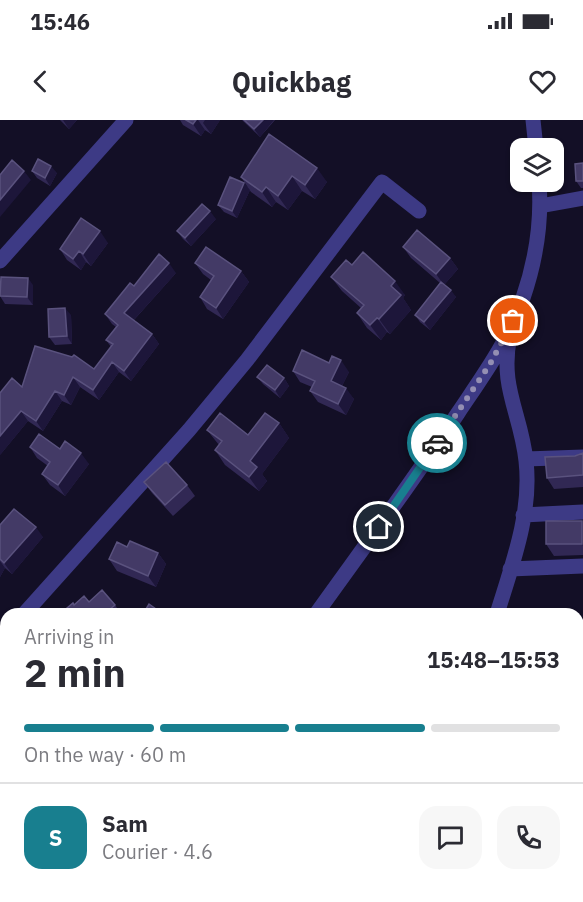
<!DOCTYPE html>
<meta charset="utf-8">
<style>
body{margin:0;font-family:"IBM Plex Sans",sans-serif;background:#f7f7f7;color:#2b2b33;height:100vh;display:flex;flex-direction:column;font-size:22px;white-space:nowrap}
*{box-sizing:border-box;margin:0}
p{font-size:20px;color:#7c7c81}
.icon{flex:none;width:33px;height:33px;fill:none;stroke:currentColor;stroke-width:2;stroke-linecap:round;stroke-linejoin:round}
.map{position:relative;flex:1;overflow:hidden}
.side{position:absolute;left:0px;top:488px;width:584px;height:296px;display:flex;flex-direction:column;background:#fff;border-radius:18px 18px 0 0;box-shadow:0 2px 4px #0004}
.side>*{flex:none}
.tools{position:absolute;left:510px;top:18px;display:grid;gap:12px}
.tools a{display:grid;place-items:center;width:54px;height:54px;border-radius:12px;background:#fff;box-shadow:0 2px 4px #0004;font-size:30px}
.pin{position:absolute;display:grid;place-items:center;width:51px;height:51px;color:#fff;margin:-26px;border:3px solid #fff;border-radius:50%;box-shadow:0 2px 6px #0007}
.courier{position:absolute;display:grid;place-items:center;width:60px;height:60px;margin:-30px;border:4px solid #187f8f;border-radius:50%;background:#fff;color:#222;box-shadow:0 2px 8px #0007}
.headline em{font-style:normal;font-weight:700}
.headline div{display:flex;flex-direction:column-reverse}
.headline{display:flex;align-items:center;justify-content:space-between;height:102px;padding:0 24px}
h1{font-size:39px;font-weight:700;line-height:45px}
.bar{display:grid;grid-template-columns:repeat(4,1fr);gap:9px 6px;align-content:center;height:72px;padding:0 24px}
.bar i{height:8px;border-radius:4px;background:#e1e1e2}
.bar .selected{background:#187f8f}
.bar p{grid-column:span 4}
.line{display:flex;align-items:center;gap:15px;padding:0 24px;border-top:2px solid #e1e1e2}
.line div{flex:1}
.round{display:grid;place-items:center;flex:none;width:63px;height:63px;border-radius:18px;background:#f7f7f7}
.status{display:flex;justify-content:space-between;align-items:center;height:42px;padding:0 30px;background:#fff;direction:ltr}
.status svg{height:16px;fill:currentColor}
header{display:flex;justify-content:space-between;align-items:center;height:78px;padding:0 24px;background:#fff;font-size:27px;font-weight:700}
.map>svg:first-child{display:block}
</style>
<div class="status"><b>15:46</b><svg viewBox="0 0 49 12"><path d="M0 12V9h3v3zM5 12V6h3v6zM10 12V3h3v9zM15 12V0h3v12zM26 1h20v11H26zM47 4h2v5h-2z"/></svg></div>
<header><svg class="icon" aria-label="back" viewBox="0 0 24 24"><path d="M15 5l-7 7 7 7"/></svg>Quickbag<svg class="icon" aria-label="heart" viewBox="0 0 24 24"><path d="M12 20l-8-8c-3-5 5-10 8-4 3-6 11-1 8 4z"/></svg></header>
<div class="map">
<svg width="583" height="782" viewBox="0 0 583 782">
<rect width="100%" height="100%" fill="#130f26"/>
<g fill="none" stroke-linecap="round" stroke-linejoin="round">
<path stroke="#3d3a85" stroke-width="15" d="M533,0l3,28
M540,86l43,-8
M0,141l126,-141
M526,339l57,-2
M523,395l60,-3
M510,449l73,-3
M24,494l165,-184 58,-70 135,-178 37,29
M316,494c48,-67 97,-133 142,-201 24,-36 52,-74 65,-115 13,-38 19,-77 16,-116
M497,494c15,-49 35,-101 29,-153 -5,-48 -27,-74 -16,-125
M0,518l6,5
M161,782l3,-5
M409,782l2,-5
M563,782v-5"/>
</g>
<path fill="#312854" d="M60,0h17l-8,9z
M180,0h40l-9,14 -6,-4 -4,6 -18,-11z
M242,0h33l-15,17z
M269,14l58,48 -12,17 -13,-8 -14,19 -12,-8 -4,5 -21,-15 -10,-15z
M583,43v25h-2l-5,-7z
M32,51l25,2 -7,13 -13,-8z
M244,63l6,7 -13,28 -13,-6 -6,-7z
M216,99l-25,27 -8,-7 -6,-8z
M108,123l-17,23 -5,-4 -5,8 -14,-10 -7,-11z
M403,127l47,11 8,11 -14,16 12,12 -26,33 -10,-8 -5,-7 25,-32 -29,-25z
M195,143l46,8 8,11 -26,37 -16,-10 -7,-12 11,-17 -8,-6z
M352,145l53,30 -2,3 8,12 -21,24 -3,-2 -6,8 -14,-12 -10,-15 4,-5 -19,-17 -11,-14z
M176,153l-42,47 18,14 7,10 -28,37 -12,-9 -20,28 -19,-13 -9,18 -9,-4 -19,30 -15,-10 -28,34 22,-68 72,-18 17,-22 -5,-7 10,-13 -4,-3 -7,-10 29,-28z
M33,165v20l-28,-1 -5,-8z
M71,195l1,29 -17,1 -6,-8z
M293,251l56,1 -7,14 12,13 -8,16 -28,-13 -8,-11 2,-4 -12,-5z
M257,257l27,1 5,8 -9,12 -17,-14z
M279,303l10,15 -27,36 5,7 -8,10 -34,-26 -10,-15 4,-5 -12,-15 41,5z
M30,327l30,2 29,15 -24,32 -15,-11 -8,-11 6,-8 -11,-8z
M583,333v34l-29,2 -7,-11z
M144,362l43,3 8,11 -22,20 -21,-23z
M582,401l1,1v33l-29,1 -8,-12z
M0,405l43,12 -31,37 -7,-6 -5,9z
M127,427l31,6 8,11 -10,23 -39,-16 -8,-12z
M89,482l26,3 6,9h-61l14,-9z
M6,615v103l-6,7v-106z"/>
<path fill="#1d163a" d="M63,0h14l-8,9z
M196,0h2l7,10 -4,6 -8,-12z
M205,0h15l-9,14 -8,-11z
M263,0h11l-14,17 -6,-8z
M51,46l6,7 -7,13 -5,-8z
M317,48l10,14 -12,17 -10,-14z
M24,51l7,9 -31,37v-17z
M292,56l10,15 -14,19 -10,-14z
M244,63l6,7 -13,28 -5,-7z
M266,67l10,15 -4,5 -10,-15z
M210,91l6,8 -25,27 -6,-8z
M100,111l8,12 -17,23 -8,-12z
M79,131l7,11 -5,8 -8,-11z
M450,138l8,11 -14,16 -8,-11z
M169,143l7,10 -45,50 -7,-10z
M241,151l8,11 -26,37 -7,-11z
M28,158l5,7v20l-6,-8z
M395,161l10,14 -2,3 8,12 -21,24 -11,-15 12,-33z
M451,170l5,7 -26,33 -6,-8z
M65,188l6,7 1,29 -5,-8z
M377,198l10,14 -6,8 -11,-15z
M152,214l7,10 -28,37 -7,-10z
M341,240l8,12 -10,20 -8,-11z
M112,242l7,10 -20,28 -6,-10z
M73,257l7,10 -9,18 -7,-10z
M284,258l5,8 -9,12 -5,-8z
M346,268l8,11 -8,16 -8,-11z
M55,271l7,10 -19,30 -7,-10z
M21,291l7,10 -28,34v-19z
M279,303l10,15 -27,36 5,7 -8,10 -10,-14 1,-16z
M81,333l8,11 -24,32 -7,-11z
M582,401l1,1v24l-1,-2z
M36,407l7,10 -31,37 -8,-11z
M158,433l8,11 -10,23 -8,-11z
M0,441l5,7 -5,9z
M0,703l6,9v6l-6,7z"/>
<path fill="#433a66" stroke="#5a527e" stroke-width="1.5" d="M186,0h10l-3,4z
M244,0h19l-9,9z
M269,14l48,34 -12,17 -13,-9 -14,20 -12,-9 -4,5 -21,-15z
M38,39l13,7 -6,12 -13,-7z
M12,40l12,11 -24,29v-25z
M583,43v18h-7l-1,-17z
M230,57l14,6 -12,28 -14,-6z
M202,84l8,7 -25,27 -8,-7z
M81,98l19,13 -17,23 -4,-3 -6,8 -13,-10z
M417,110l33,28 -14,16 -33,-27z
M206,127l35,24 -25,37 -16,-11 14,-21 -19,-13z
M363,132l32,29 -4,5 10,9 -22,24 -2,-1 -7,7 -13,-12 7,-8 -33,-28 15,-17 6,5z
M159,134l10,9 -45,50 28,21 -28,37 -12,-9 -19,28 -20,-13 -9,18 -9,-4 -19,30 -15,-10 -21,25v-43l12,-15 10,9 13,-41 37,11 2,-2 20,14 19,-25 -7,-4 12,-15 -13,-11 25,-31 4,3z
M1,157l27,1 -1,19 -27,-1z
M441,162l10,8 -27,32 -9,-7z
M65,188l2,28 -18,1 -1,-28z
M302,230l27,13 3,-7 9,4 -10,21 15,7 -8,16 -28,-13 5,-10 -22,-10z
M267,245l17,13 -9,12 -18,-13z
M220,293l28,22 17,-22 14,10 -29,38 7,6 -8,10 -34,-27 7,-9 -15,-11z
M39,314l21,15 5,-8 16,12 -23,32 -16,-11 8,-12 -20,-15z
M583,333v22l-36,3 -2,-21 30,-1z
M166,342l21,23 -22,20 -21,-23z
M14,389l22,18 -32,36 -4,-4v-34z
M546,401h36v23h-36z
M130,421l28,12 -10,23 -39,-17 8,-17 10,5z
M102,470l13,15 -11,9h-44l13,-11 1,2 10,-9 5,6z
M149,484l14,10h-20z
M5,614l1,1v23l-1,2 1,1v66l-6,-5v-83z
M583,728v54h-5l2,-17 -2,-1v-3z"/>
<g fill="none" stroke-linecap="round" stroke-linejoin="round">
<path stroke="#948fb3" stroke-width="6" stroke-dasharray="0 10.8" d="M437,323l53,-79 23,-43"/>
<path stroke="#187f8f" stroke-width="8" d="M379,407l58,-84"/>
</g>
</svg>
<div class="tools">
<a><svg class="icon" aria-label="layers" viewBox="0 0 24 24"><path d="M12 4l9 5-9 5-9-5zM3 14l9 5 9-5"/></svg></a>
</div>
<div class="pin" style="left:513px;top:201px;background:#ea580c"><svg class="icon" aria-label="bag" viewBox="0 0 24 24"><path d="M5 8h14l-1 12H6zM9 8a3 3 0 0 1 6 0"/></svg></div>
<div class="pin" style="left:379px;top:407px;background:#1f2937"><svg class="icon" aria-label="home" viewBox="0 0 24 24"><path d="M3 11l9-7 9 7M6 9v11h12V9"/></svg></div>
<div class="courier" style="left:437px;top:323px"><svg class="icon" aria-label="car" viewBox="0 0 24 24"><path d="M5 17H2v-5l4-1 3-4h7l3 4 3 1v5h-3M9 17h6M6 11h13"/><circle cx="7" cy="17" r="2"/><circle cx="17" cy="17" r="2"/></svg></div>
<section class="side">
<div class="headline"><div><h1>2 min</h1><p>Arriving in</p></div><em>15:48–15:53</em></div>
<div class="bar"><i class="selected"></i><i class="selected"></i><i class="selected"></i><i></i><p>On the way · 60 m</p></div>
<div class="line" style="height:108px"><b class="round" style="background:#187f8f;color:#fff">S</b><div><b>Sam</b><p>Courier · 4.6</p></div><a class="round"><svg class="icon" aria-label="chat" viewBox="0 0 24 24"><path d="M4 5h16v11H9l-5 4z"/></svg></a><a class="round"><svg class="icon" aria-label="phone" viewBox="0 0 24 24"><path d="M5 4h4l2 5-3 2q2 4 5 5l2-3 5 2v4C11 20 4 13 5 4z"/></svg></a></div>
</section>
</div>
